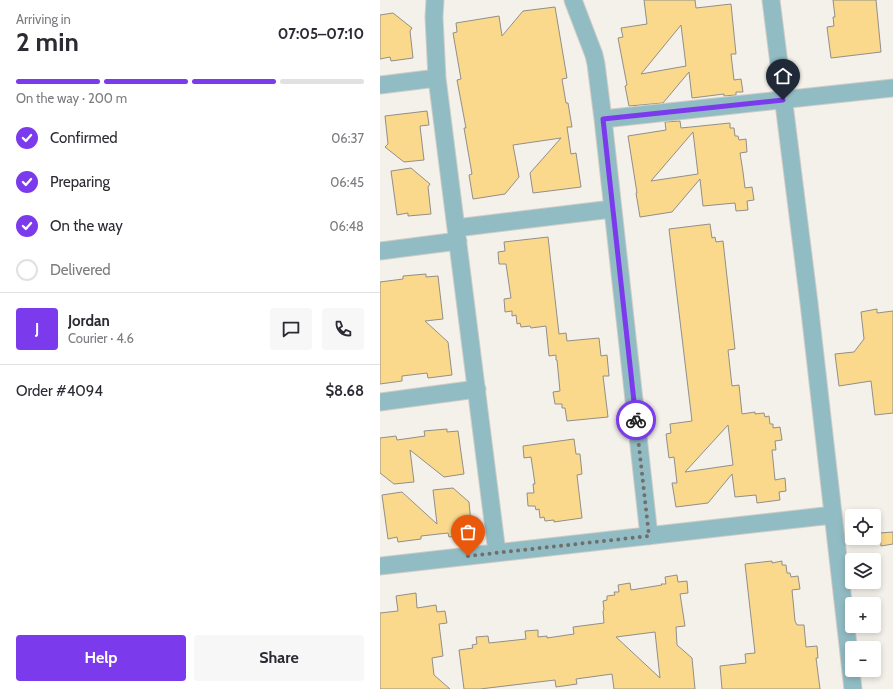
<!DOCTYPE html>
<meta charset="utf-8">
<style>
body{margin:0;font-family:Cabin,sans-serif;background:#f7f7f7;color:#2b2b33;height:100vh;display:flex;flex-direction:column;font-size:15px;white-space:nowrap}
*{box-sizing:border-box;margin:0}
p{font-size:13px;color:#7c7c81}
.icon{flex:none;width:22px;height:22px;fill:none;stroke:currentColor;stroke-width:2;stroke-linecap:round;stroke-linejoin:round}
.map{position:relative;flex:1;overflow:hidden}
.side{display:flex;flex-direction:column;background:#fff;width:380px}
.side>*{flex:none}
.fabs{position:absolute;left:465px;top:509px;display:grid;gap:8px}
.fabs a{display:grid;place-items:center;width:36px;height:36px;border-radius:4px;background:#fff;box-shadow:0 2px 6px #0003;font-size:20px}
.pin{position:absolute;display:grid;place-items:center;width:34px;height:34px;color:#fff;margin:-41px -17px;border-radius:50% 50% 50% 0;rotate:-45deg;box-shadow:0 0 4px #0007}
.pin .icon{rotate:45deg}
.courier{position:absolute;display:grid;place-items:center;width:40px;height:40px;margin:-20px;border:3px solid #7c3aed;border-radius:50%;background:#fff;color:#222;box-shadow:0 1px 5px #0007}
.overview em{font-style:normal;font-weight:800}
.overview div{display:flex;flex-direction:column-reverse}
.overview{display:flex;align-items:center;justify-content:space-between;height:68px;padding:0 16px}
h1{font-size:26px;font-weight:800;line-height:30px}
.bar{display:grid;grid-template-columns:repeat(4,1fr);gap:6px 4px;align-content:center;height:48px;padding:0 16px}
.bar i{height:5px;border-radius:3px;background:#e1e1e2}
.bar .selected{background:#7c3aed}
.bar p{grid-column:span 4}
.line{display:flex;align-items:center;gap:10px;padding:0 16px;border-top:1px solid #e1e1e2}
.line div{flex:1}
.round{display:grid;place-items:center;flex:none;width:42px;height:42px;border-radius:4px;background:#f7f7f7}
ol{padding:0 16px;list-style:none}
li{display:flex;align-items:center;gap:12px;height:44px}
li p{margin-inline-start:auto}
li .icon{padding:4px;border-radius:50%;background:#7c3aed;color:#fff;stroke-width:4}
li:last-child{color:#7c7c81}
li i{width:22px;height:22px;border:2px solid #e1e1e2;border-radius:50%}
.cta{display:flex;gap:8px;margin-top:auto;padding:8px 16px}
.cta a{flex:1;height:46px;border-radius:4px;background:#7c3aed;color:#fff;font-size:16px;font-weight:800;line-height:46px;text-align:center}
.cta a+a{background:#f7f7f7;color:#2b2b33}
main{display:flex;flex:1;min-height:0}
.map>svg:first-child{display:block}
</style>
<main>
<section class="side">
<div class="overview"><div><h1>2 min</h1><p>Arriving in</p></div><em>07:05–07:10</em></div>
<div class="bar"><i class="selected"></i><i class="selected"></i><i class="selected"></i><i></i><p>On the way · 200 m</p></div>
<ol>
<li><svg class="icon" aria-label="check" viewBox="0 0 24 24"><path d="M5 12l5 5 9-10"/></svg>Confirmed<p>06:37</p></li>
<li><svg class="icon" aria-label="check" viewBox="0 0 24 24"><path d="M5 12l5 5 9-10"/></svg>Preparing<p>06:45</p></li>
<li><svg class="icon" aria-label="check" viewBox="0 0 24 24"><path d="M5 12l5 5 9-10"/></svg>On the way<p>06:48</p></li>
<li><i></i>Delivered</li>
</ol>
<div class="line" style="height:72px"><b class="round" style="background:#7c3aed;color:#fff">J</b><div><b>Jordan</b><p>Courier · 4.6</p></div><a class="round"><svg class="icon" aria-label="chat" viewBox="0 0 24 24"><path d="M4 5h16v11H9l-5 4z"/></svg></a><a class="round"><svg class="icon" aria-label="phone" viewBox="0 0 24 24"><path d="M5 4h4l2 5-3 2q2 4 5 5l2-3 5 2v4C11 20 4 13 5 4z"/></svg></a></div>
<div class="line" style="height:52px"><div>Order #4094</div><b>$8.68</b></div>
<div class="cta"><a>Help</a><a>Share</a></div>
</section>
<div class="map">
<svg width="513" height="689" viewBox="0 0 513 689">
<rect width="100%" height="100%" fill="#f4f1ea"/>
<path fill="#fad98d" stroke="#928f89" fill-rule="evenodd" d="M264,0h51l1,8 35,-4 5,50h-5l3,26 7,-1 2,13h-7v3l-12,1v-2l-32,4 -3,-26 -26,31 -34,3 -4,-20 2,-1 -9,-47 5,-1 -2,-9 26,-4zM301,25l5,41 -45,8z
M453,0h43l5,52 -50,6 -4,-31 7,-1 -1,-9h2z
M175,7l12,71 -5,1 4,24h2l4,24h-5l4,27 5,-1 5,34 -48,6 -3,-20 31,-35 -48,7 6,32 -14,17 -32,5 -4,-24 3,-1 -8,-46h2l-9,-48 4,-1 -8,-46 4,-1 -1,-9 43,-7 3,20 21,-25z
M13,13l19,15 -2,3 3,27 -22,3 -1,-4 -10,2v-44z
M47,111l2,14 -9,1 4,34 -20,2 -19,-15 3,-3 -3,-28z
M300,121l1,7 49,-5v5h4l1,8h3l1,4 7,-1 1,13 -7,1 3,19 2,16 7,-1 2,13 -7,1 1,9 -12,1 -1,-8 -32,3 -3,-27 -28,33 -32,5 -4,-24h1l-9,-57 38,-6 -1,-8zM313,132l5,42 -47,7z
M31,168l19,16 -2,3 3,27 -23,2v-3l-11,2 -6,-44z
M330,224l2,14 3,-1 1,5 7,-1 12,108 -7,1 4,36 7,-1 3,29 13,-2v2l9,-1 1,4 4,-1 1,8h3v4l7,-1 2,13 -7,1 1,9h-4l3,30 10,-2 1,13 -7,1 1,8 -23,3 -1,-8 -21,2 -3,-23 -24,29 -32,4 -4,-24h5l-3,-26 -5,1 -3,-24 5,-1 -1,-9 22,-3 -23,-192zM348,425l5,40 -48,7z
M168,237l11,97 7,-1 1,8 32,-3 2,18 6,-1 2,21h-6l5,41 -41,4 -2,-13h-3v-4h-7l-2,-12 7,-1 -3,-31h-1v-5l-7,1 -3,-30 -15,2 -1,-2 -9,1 -1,-4 -3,1 -1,-9 -4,1v-5l-7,1 -1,-13 7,-1 -5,-34h-7l-1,-12 7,-1 -1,-9z
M46,274v3l12,-1 5,43 -18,2 23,21 4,33 -24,3 -1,-5 -25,3v5l-22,3v-102l23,-3v-3z
M497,309v4l16,-2v102l-18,2 -4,-34 -32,5 -4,-32 19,-2 10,-13 -3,-27z
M67,429v3l11,-1 6,43 -20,3 -34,-27 4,32 -20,2 -14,-11v-35l16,-2 1,4 28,-4 -1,-5z
M194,439l2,15h4l2,20 -5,1 5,43 -28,4v-2l-9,1 -1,-4 -4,1 -1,-9 -3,1 -1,-4h-7l-1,-13h7l-1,-9h2l-4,-27 -7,1 -1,-12z
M73,488l16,14 3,32 -23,3 -1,-4 -27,3v3l-23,3 -1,-5 -9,2 -6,-44 20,-3 35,32 -4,-34z
M513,532v12l-12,2 -1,-13z
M392,561v2l10,-2v4h4l1,8h3l1,4 7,-1 2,13 -8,1 3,31 2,4h7l2,22 11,-1 1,12h-2l4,31h-98l-2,-23 26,-3 -1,-9 10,-1 -10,-89z
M297,575l1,7 9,-1 1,12 -8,1 5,32 -9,1 1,18 15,13 3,31h-81l-2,-15 -36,5 1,5 -21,3 -1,-7 -75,9h-16l-5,-39 14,-2 -1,-3 5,-1 -1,-7 12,-1 1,7 37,-4 -1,-8 13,-1v7l9,-1v2l27,-4 -1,-7 31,-4 -1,-12 1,-1 -1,-9 4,-1v-4l8,-1 -1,-3h5l-1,-7 12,-2 1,7 31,-5 -1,-1h5l-1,-7zM275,632l5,46 -44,-41z
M36,593l1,15 19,-3 1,7 8,-1 2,12 -8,1 4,32 -11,2 2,17 16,14h-70v-76l18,-2 -2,-15z"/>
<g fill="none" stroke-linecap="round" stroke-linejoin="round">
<g stroke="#d0cdc7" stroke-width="19">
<path id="minor" d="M55,0l-1,17 3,61 60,475
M193,0l21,55 2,9 7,55 290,-31
M391,0l38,303 44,386
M0,85l57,-7
M223,119l46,417
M76,228l156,-19
M0,251l78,-10
M0,402l97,-13
M0,566l453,-51"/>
</g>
<use href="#minor" stroke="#92bcc4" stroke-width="17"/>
</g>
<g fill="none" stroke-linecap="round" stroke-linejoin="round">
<path stroke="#716f6b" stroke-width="4" stroke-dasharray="0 7.2" d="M88,556l181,-20 -13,-116"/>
<path stroke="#7c3aed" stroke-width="5" d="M256,420l-33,-301 180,-19"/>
</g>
</svg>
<div class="fabs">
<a><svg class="icon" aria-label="locate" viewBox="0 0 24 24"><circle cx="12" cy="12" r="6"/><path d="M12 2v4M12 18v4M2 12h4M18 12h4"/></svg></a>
<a><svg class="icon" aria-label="layers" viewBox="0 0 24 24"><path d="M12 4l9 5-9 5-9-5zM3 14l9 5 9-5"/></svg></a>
<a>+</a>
<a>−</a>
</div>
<div class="pin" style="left:88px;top:556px;background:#ea580c"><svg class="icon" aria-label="bag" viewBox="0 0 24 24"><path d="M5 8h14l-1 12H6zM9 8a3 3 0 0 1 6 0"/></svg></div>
<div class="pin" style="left:403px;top:100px;background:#1f2937"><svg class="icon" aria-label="home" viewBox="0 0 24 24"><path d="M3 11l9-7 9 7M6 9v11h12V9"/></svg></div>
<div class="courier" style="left:256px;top:420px"><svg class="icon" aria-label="bike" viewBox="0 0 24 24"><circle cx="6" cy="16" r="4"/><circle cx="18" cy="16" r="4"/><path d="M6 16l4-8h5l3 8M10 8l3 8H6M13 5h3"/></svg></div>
</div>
</main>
